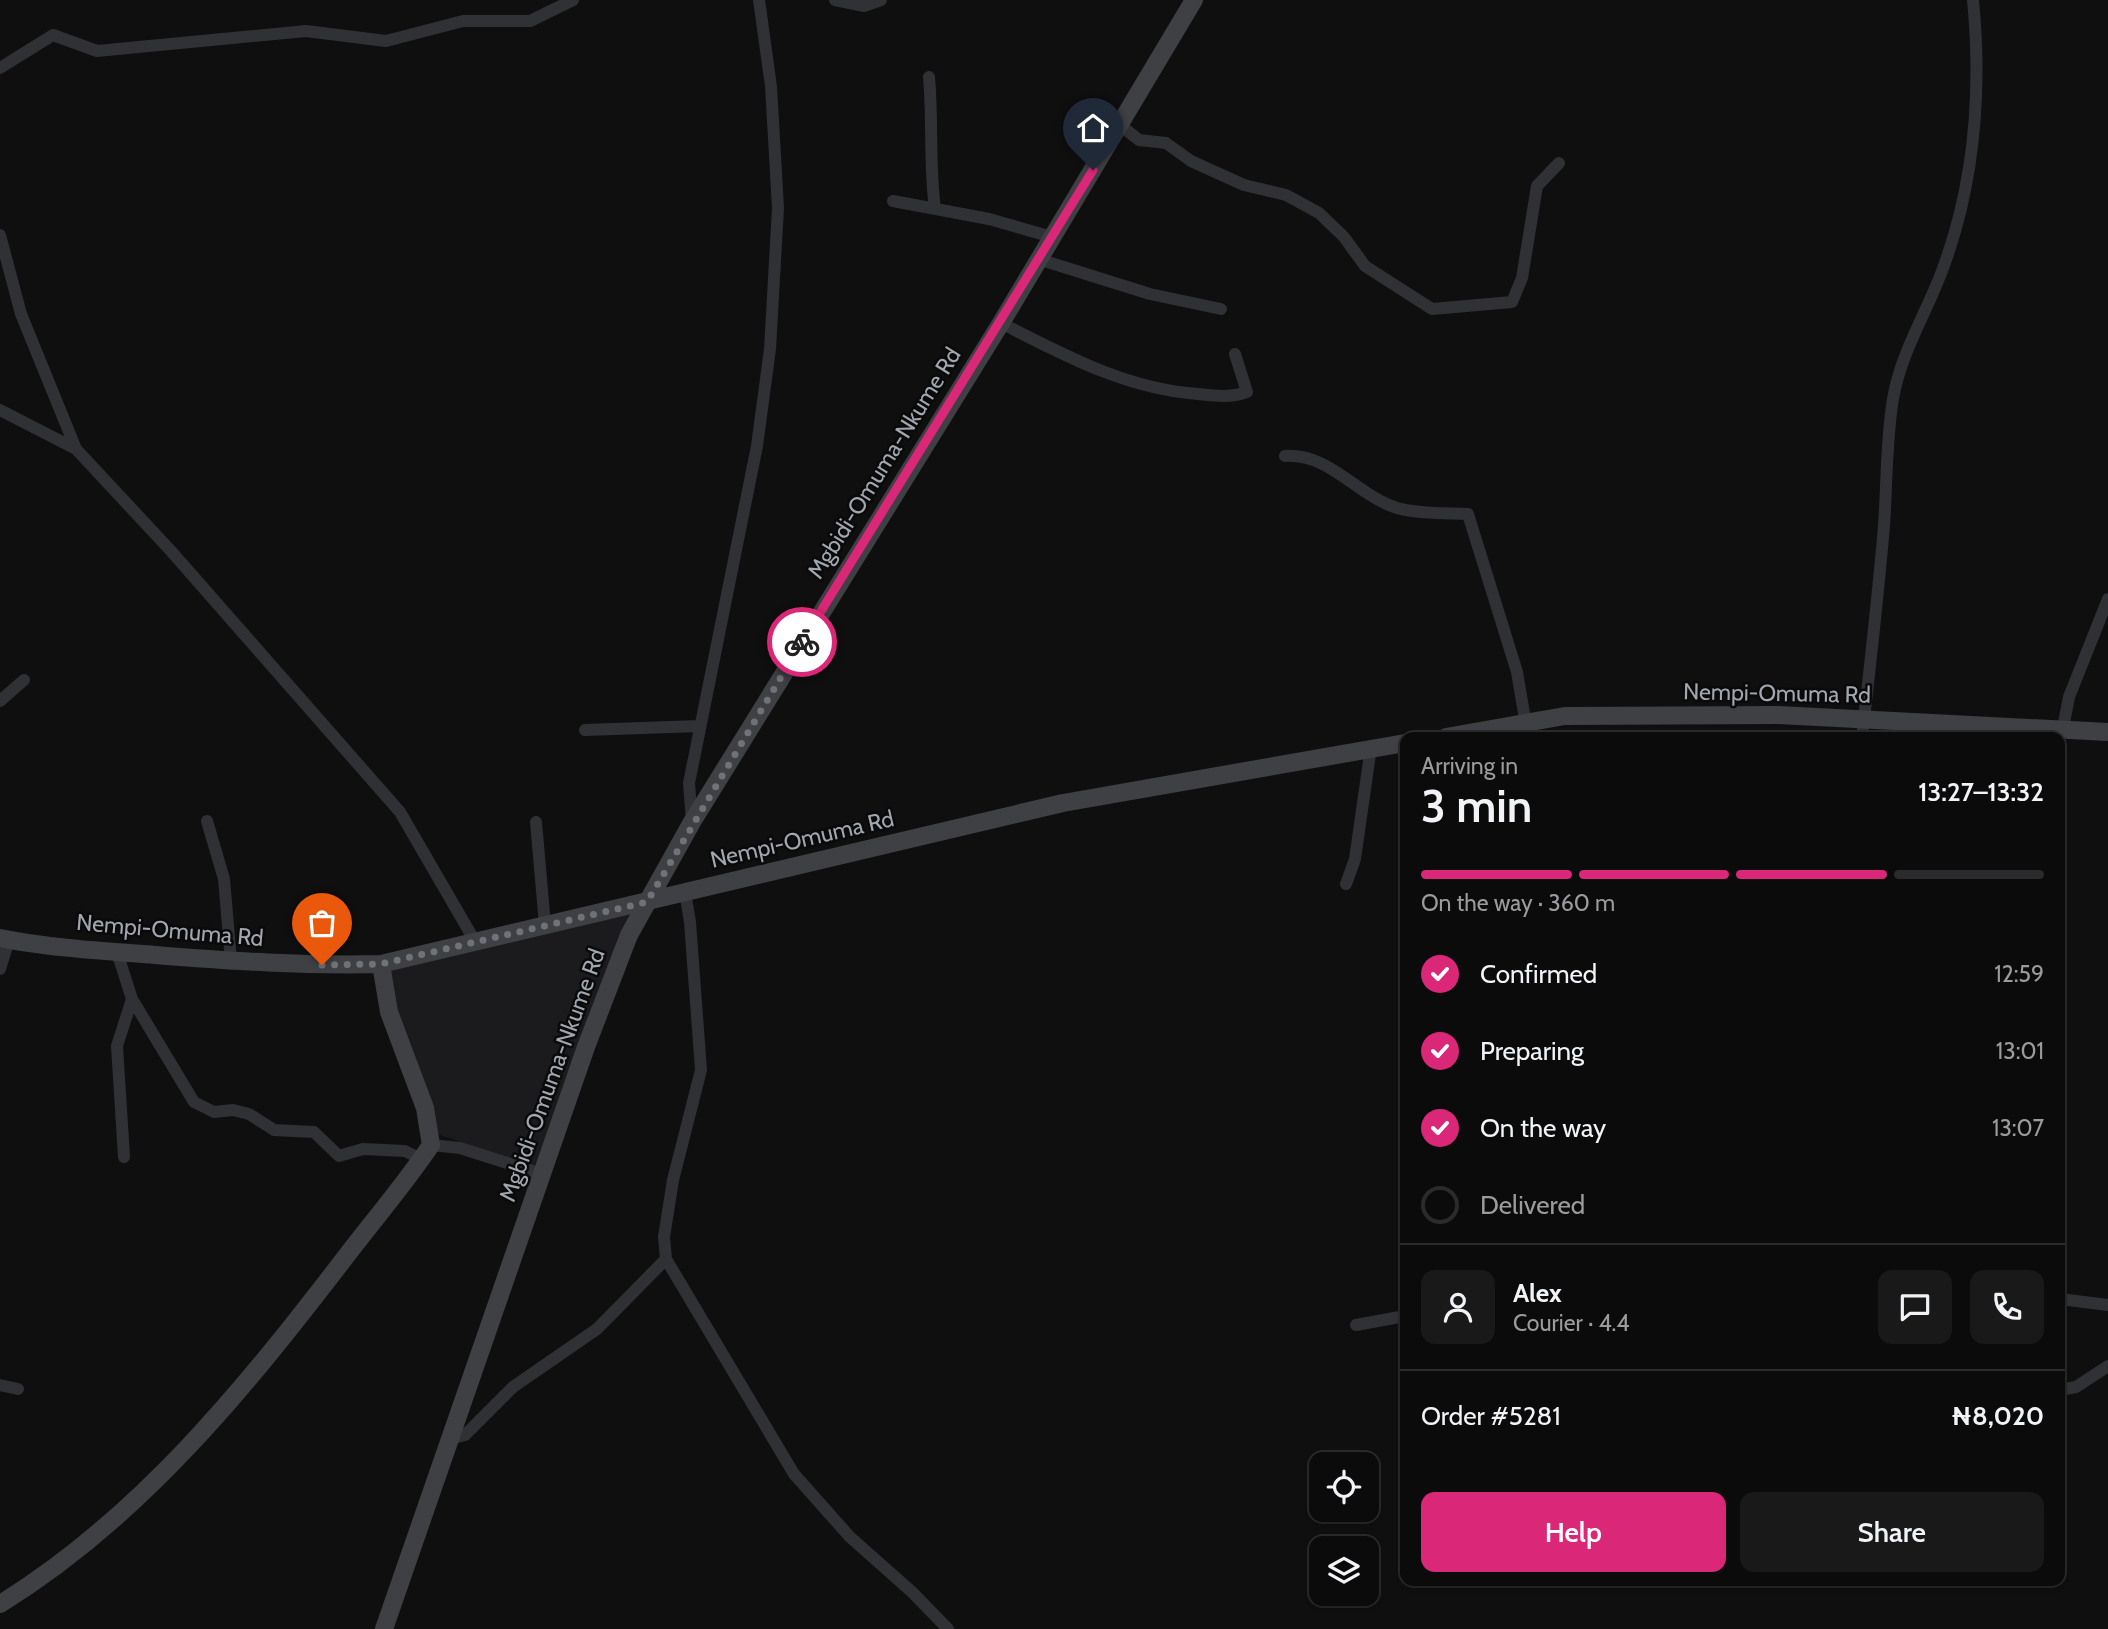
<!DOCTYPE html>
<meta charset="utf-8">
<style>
body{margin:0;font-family:Cabin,sans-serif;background:#19191a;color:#f1f3f6;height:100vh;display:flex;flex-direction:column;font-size:26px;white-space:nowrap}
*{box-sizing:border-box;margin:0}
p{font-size:23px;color:#9a9b9d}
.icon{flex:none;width:38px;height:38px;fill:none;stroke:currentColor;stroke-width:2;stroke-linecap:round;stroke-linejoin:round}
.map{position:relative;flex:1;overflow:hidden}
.details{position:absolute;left:1400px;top:732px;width:665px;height:854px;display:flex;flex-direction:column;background:#0b0b0c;border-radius:14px;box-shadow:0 2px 5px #0004,0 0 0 2px #2b2b2d}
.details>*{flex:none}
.fabs{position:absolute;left:1309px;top:1452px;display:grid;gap:14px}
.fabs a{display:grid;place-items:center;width:70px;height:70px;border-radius:14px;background:#0b0b0c;box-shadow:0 2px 5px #0004,0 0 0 2px #2b2b2d;font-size:35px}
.pin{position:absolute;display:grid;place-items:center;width:60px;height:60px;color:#fff;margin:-72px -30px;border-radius:50% 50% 50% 0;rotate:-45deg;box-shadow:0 0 7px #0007}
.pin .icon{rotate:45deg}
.courier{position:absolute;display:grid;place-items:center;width:70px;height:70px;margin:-35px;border:5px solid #db2777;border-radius:50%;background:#fff;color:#222;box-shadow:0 2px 9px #0007}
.head em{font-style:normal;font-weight:600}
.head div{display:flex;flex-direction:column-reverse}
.head{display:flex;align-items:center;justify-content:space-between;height:119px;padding:0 21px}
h1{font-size:46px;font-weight:600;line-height:52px}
.bar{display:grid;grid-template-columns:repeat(4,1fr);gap:10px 7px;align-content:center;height:84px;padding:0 21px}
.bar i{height:9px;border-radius:5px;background:#2b2b2d}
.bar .current{background:#db2777}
.bar p{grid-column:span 4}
.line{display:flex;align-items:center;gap:18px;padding:0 21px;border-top:2px solid #2b2b2d}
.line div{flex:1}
.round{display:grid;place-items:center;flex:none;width:74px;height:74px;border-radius:14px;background:#19191a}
ol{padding:0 21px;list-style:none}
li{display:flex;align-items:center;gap:21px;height:77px}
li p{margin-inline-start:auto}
li .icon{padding:7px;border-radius:50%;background:#db2777;color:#fff;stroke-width:4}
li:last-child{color:#9a9b9d}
li i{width:38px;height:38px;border:4px solid #2b2b2d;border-radius:50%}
.action{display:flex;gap:14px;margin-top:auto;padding:14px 21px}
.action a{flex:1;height:80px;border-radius:14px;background:#db2777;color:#fff;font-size:28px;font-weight:600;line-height:80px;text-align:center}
.action a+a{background:#19191a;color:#f1f3f6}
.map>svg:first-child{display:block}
</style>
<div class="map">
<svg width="2108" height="1629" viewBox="0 0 2108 1629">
<rect width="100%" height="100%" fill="#0f0f10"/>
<path fill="#1b1b1d" d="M632,914l-95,249 -4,4 -96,-33 -46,-135 -3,-31z"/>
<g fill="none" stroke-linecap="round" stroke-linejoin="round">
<path stroke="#303135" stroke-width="12" d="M835,0l29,6 17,-6
M0,68l53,-33 44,16 209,-20 80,10 77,-20h67l43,-21
M929,77c4,45 0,88 6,132
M1120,125l19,15 27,3 25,18 53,24 42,10 33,18 25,24 21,29 67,43 80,-7 10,-24 15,-92 22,-23
M893,201l96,18 63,18
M0,235l21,79 55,135
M1038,259l112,35 71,15
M1001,323c63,32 125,66 197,71 18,2 32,4 49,-2l-12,-38
M0,410l76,39 95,102 229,261 76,131
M1285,456c45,-3 71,39 112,52 21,6 49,5 71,6l49,158 11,65
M0,701l24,-21
M2063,728l6,-31 39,-98
M585,730l114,-4
M1862,737c8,-70 16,-141 22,-211 3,-42 2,-86 9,-127 8,-47 33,-85 49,-128 33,-88 40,-178 31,-271
M207,821l17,58 7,82
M536,822l9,103
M692,822l-3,-39 68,-337 13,-97 8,-141 -7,-122 -12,-86
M1346,884l9,-25 16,-112
M685,892l5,30 11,148 -28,110 -9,57 2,22 128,215 56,63 62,55 36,37
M117,952l15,47 62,103 20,10 19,-2 16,4 25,16 40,2 25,24 24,-7 42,2 16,8
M0,969l9,-29
M431,1145l29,3 82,26
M124,1157l-7,-111 15,-47
M2060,1299l48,6
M1356,1325l49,-9
M0,1385l18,4
M2060,1390l16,-3 32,-21
M450,1439l15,-4 48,-48 84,-58 69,-70"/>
<path stroke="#3f4044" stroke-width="18" d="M1446,737l119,-21 213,-1 330,17
M0,938c50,10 104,13 155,17 75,6 150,11 226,9l682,-161 342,-60
M0,1604c140,-86 245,-216 344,-345 29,-38 60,-74 87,-114l-6,-37 -36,-96 -8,-48
M384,1629l202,-582 43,-112 63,-113 309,-499 193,-323"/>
</g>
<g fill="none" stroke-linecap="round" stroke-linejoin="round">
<path stroke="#6f7277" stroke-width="7" stroke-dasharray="0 12.6" d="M322,965l59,-1 266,-62 155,-260"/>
<path stroke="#db2777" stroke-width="9" d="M802,642l291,-472"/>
</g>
<g text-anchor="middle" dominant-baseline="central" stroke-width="5" stroke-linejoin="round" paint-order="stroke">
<g font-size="23" fill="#a2a7af" stroke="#0a0a0b">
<text transform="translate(884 463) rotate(-58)">Mgbidi-Omuma-Nkume Rd</text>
<text transform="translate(1777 693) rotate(1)">Nempi-Omuma Rd</text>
<text transform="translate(802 839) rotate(-13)">Nempi-Omuma Rd</text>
<text transform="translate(170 930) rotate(5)">Nempi-Omuma Rd</text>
<text transform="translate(552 1075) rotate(-70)">Mgbidi-Omuma-Nkume Rd</text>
</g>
</g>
</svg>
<div class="fabs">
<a><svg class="icon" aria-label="locate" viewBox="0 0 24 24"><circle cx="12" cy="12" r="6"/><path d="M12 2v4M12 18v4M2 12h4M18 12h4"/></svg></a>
<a><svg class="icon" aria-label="layers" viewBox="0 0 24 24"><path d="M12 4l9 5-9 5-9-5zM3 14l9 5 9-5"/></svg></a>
</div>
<div class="pin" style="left:322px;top:965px;background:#ea580c"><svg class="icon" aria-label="bag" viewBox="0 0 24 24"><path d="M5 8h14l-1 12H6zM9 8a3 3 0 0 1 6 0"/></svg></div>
<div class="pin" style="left:1093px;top:170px;background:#1f2937"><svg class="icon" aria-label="home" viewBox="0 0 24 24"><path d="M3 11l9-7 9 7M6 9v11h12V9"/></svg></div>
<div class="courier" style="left:802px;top:642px"><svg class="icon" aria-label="bike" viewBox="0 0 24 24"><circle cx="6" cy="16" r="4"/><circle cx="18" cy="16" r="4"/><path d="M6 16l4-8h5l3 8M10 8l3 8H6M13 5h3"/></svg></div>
<section class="details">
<div class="head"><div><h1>3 min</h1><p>Arriving in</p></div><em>13:27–13:32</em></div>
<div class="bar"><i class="current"></i><i class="current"></i><i class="current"></i><i></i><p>On the way · 360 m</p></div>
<ol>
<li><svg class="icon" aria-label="check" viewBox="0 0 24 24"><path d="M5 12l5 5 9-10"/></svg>Confirmed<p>12:59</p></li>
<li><svg class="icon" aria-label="check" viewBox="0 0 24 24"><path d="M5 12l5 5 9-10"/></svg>Preparing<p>13:01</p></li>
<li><svg class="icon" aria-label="check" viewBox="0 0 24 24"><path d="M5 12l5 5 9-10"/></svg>On the way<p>13:07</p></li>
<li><i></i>Delivered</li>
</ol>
<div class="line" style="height:126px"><a class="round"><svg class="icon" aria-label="person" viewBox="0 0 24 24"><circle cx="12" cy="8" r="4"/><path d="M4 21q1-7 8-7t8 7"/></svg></a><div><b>Alex</b><p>Courier · 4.4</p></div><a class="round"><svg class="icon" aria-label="chat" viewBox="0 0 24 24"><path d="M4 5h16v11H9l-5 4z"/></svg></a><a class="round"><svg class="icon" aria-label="phone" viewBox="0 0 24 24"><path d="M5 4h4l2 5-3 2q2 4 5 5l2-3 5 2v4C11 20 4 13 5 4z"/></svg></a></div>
<div class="line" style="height:91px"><div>Order #5281</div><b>₦8,020</b></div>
<div class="action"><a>Help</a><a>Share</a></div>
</section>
</div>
